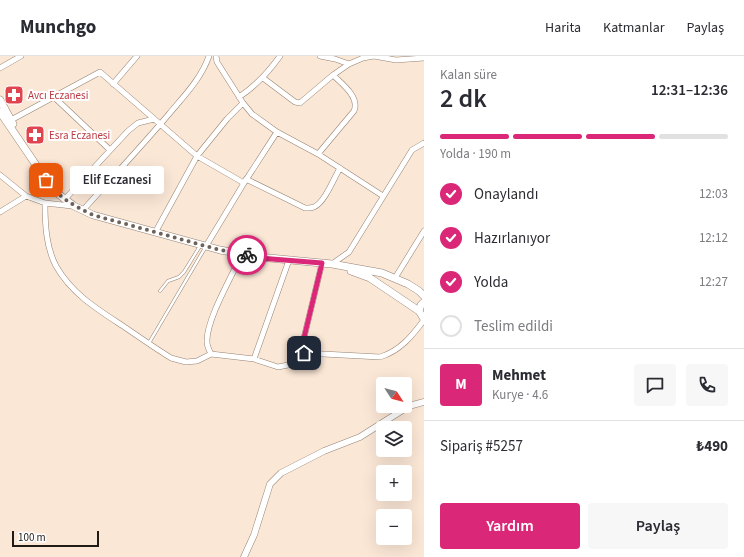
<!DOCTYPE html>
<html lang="tr">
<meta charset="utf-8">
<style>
body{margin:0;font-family:"Source Sans 3",sans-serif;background:#f7f7f7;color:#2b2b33;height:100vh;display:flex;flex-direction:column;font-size:15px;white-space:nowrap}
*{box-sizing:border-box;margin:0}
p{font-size:13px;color:#7c7c81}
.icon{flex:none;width:22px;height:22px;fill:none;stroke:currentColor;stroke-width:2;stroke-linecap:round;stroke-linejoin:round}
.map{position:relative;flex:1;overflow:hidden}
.side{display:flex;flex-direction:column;background:#fff;width:320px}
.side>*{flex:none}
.needle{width:26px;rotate:126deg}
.fabs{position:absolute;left:376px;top:321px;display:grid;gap:8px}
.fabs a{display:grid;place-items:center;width:36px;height:36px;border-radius:4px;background:#fff;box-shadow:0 4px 16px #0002;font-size:20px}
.scale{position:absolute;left:12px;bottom:10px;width:87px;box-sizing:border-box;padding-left:4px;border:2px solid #221b15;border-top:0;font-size:11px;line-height:14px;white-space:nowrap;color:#221b15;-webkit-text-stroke:3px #fff;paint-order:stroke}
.pin{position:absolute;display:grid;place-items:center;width:34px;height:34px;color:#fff;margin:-17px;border-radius:8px;box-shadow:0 2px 6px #0006}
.courier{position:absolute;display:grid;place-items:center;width:40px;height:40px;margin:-20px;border:3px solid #db2777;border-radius:50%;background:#fff;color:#222;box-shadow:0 1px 5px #0007}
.bubble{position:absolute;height:28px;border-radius:4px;background:#fff;box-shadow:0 4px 16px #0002;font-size:13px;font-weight:600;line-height:28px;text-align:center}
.headline em{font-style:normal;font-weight:600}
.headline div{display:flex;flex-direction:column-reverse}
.headline{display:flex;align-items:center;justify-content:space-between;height:68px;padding:0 16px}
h1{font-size:26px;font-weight:600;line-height:30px}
.bar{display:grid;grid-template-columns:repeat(4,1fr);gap:6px 4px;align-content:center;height:48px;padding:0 16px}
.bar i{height:5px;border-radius:3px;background:#e1e1e2}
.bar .current{background:#db2777}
.bar p{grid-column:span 4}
.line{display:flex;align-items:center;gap:10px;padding:0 16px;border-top:1px solid #e1e1e2}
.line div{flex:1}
.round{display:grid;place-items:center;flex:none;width:42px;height:42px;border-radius:4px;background:#f7f7f7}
ol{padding:0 16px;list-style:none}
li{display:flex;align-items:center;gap:12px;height:44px}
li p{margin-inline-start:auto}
li .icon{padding:4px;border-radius:50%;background:#db2777;color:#fff;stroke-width:4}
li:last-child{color:#7c7c81}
li i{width:22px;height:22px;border:2px solid #e1e1e2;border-radius:50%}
.action{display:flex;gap:8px;margin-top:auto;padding:8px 16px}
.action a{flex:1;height:46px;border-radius:4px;background:#db2777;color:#fff;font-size:16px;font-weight:600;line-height:46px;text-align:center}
.action a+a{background:#f7f7f7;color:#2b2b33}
header{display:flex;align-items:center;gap:24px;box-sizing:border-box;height:56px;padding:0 20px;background:#fff;border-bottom:1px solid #e1e1e2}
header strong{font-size:19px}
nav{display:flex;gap:22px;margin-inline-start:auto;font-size:14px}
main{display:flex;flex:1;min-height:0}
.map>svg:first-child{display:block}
</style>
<header>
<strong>Munchgo</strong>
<nav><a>Harita</a><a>Katmanlar</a><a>Paylaş</a></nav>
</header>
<main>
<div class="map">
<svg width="424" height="501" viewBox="0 0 424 501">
<rect width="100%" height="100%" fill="#fbe7d6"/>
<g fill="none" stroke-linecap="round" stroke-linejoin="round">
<g stroke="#958373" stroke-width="3.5">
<path id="service" d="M160,235l8,-10 11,-4 5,-5 16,-26
M149,287l56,-95"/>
</g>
<g stroke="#958373" stroke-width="6">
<path id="minor" d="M216,0l1,6 26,41 9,11 25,18 41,22 65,42
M320,0l15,3 14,5 14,-6 11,-2 22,4 28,-2
M0,12l21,-12
M263,22l32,24 5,1 33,-28 16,-11
M113,28l24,-28
M54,41l56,53
M239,41c18,-12 29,-24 41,-41
M11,64l89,-48 97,84 47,27
M318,98l36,-43c6,-14 -12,-27 -21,-36
M0,119l26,21 19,7 27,3
M246,123l59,29c3,0 7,0 9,-1 11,-5 20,-29 26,-39
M65,143l63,-68 10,-8 16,-4
M45,147c0,21 1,44 11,63 16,28 41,43 67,60 16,11 32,22 48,32l15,4 11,-1 14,-7 43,5 24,8 15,-3 11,-11 76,4c20,-6 32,-21 44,-37
M83,154c29,-32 58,-63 86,-96 15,-18 32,-35 40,-58
M0,156l26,-16
M156,175l41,-75 30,-37 16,-16
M206,190l38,-63 33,-51
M332,208l17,-12 63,-102 12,-7
M395,222l29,-47
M304,297l-2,-7 20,-83
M211,298c-2,-4 -4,-8 -4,-12 -1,-22 25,-66 35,-88
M254,303l35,-99"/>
</g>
<g stroke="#958373" stroke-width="7">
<path id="tertiary" d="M244,501l10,-22 16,-51 11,-11 43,-22 36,-14 49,-31 15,-4"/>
</g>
<g stroke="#958373" stroke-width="8">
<path id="secondary" d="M0,44l13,24
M0,56l53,78 21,16 19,9 127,35 39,7 73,7 50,9 26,11 11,7 5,5
M351,215l19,7 49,33
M424,246l-3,3 -2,6 5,8"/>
</g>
<use href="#service" stroke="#fff" stroke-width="2.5"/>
<use href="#minor" stroke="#fff" stroke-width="5"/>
<use href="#tertiary" stroke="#fff" stroke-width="6"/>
<use href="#secondary" stroke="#fff" stroke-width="7"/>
</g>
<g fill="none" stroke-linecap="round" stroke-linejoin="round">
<path stroke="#6e6259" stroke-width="4" stroke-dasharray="0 7.2" d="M46,124c12,17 28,26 47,35l127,35 27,5"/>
<path stroke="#db2777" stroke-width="5" d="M247,199l12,3 63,5 -20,83 2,7"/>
</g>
<defs>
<g id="pharmacy-square" transform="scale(1)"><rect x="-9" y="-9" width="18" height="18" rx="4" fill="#e0444e" stroke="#fff"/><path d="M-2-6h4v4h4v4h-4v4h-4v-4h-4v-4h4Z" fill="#fff"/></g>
</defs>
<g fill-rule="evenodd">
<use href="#pharmacy-square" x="14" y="39"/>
<use href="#pharmacy-square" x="35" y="79"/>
</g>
<g text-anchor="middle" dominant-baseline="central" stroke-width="4" stroke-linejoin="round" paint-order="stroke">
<g font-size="11" fill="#be3a42" stroke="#fff" text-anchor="start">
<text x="28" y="39">Avcı Eczanesi</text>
<text x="49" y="79">Esra Eczanesi</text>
</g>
</g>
</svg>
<div class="fabs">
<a><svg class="needle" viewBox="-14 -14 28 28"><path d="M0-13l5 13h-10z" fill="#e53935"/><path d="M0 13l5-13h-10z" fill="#7c7c81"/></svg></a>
<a><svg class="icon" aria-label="layers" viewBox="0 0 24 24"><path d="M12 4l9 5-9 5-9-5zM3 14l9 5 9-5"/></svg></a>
<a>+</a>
<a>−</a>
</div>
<div class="scale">100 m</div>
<div class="pin" style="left:46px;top:124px;background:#ea580c"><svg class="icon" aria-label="bag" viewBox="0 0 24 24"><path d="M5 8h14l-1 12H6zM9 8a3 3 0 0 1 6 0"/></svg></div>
<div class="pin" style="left:304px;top:297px;background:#1f2937"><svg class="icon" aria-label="home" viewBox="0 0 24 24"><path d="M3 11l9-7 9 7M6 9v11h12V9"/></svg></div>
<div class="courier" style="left:247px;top:199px"><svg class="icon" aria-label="bike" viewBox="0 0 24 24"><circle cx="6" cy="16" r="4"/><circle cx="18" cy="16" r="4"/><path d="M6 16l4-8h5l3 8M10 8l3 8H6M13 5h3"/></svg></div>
<div class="bubble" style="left:70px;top:110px;width:94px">Elif Eczanesi</div>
</div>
<section class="side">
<div class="headline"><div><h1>2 dk</h1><p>Kalan süre</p></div><em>12:31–12:36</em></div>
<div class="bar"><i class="current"></i><i class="current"></i><i class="current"></i><i></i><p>Yolda · 190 m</p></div>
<ol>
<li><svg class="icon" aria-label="check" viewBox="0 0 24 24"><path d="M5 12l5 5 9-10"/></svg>Onaylandı<p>12:03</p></li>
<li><svg class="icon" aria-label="check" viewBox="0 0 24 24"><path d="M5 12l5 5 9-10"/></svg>Hazırlanıyor<p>12:12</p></li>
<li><svg class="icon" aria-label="check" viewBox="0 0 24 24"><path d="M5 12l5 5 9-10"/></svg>Yolda<p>12:27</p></li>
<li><i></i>Teslim edildi</li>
</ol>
<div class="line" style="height:72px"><b class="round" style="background:#db2777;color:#fff">M</b><div><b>Mehmet</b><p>Kurye · 4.6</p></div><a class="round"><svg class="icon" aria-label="chat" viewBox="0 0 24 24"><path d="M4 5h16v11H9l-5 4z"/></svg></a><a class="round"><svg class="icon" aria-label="phone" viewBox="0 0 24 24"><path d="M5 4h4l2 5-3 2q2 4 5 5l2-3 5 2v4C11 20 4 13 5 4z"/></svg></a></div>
<div class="line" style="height:52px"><div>Sipariş #5257</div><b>₺490</b></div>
<div class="action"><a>Yardım</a><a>Paylaş</a></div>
</section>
</main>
